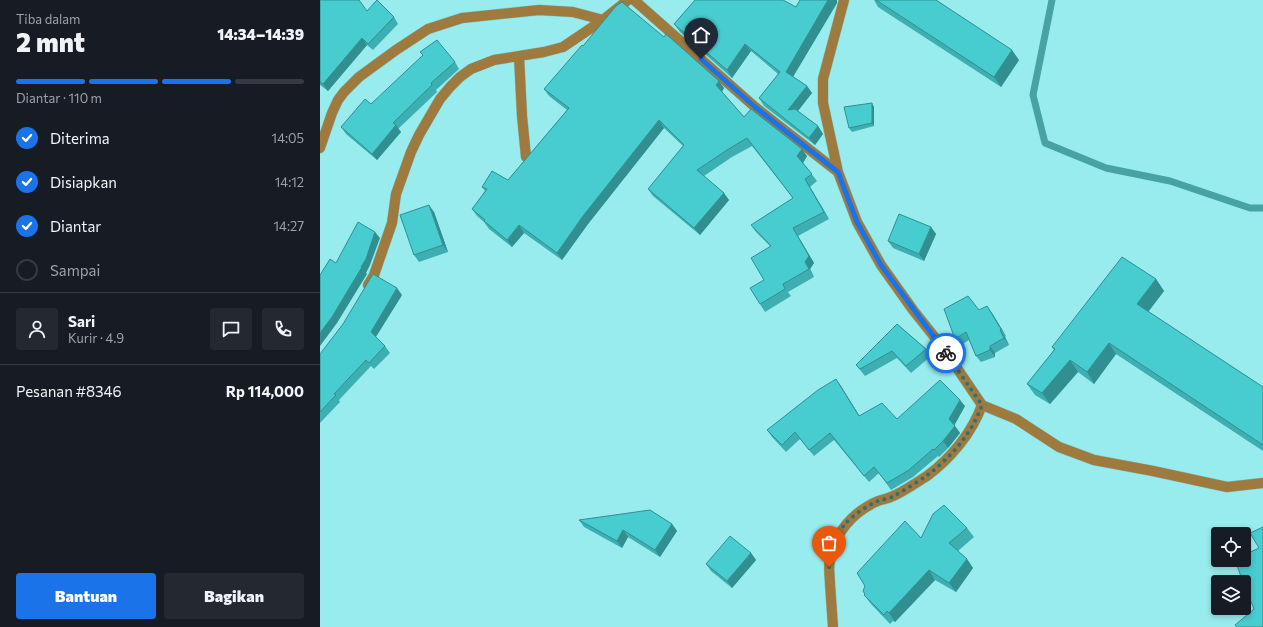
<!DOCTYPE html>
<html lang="id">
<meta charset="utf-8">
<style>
body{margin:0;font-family:Commissioner,sans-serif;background:#242831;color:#f1f3f6;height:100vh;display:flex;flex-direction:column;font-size:15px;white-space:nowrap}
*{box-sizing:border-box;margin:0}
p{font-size:13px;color:#9ea1a6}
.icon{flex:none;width:22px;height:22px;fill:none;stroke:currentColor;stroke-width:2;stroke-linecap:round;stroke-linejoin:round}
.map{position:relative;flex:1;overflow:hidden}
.drawer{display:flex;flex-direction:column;background:#171b24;width:320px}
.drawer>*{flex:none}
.tools{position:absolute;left:891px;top:527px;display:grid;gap:8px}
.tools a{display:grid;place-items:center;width:40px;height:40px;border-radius:4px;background:#171b24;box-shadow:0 2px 6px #0003;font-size:20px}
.pin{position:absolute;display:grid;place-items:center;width:34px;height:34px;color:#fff;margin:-41px -17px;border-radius:50% 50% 50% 0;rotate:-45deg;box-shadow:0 0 4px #0007}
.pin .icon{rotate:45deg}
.courier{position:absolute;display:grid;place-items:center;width:40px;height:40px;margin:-20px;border:3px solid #1a73e8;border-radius:50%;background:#fff;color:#222;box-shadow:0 1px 5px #0007}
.headline em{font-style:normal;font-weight:800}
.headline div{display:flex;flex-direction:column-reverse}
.headline{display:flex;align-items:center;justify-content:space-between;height:68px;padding:0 16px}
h1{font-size:26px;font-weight:800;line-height:30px}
.bar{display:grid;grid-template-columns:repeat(4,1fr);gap:6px 4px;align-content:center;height:48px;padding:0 16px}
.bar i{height:5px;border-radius:3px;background:#363941}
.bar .active{background:#1a73e8}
.bar p{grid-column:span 4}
.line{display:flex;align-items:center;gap:10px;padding:0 16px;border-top:1px solid #363941}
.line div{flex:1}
.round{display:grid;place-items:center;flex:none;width:42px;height:42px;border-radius:4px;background:#242831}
ol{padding:0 16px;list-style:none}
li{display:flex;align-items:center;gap:12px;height:44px}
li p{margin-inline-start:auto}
li .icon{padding:4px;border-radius:50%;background:#1a73e8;color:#fff;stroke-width:4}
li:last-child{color:#9ea1a6}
li i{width:22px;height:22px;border:2px solid #363941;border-radius:50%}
.cta{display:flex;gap:8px;margin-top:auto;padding:8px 16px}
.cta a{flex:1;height:46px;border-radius:4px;background:#1a73e8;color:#fff;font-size:16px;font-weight:800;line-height:46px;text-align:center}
.cta a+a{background:#242831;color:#f1f3f6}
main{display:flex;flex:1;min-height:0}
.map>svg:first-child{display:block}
</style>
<main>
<section class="drawer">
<div class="headline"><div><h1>2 mnt</h1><p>Tiba dalam</p></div><em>14:34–14:39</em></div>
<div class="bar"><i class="active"></i><i class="active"></i><i class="active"></i><i></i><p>Diantar · 110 m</p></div>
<ol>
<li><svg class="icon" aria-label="check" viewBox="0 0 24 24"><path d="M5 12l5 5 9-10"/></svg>Diterima<p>14:05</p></li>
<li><svg class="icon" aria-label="check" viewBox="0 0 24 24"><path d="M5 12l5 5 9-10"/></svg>Disiapkan<p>14:12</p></li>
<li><svg class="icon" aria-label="check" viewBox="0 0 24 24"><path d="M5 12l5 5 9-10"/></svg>Diantar<p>14:27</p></li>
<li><i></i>Sampai</li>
</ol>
<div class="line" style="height:72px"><a class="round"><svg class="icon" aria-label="person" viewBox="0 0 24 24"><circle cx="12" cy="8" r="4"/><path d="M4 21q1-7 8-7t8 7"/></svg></a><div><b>Sari</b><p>Kurir · 4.9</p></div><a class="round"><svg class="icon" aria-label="chat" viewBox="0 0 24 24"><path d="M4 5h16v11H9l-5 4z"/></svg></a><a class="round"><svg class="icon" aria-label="phone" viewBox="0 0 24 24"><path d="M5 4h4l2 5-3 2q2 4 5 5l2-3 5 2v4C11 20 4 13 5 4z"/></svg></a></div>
<div class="line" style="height:52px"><div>Pesanan #8346</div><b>Rp 114,000</b></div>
<div class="cta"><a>Bantuan</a><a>Bagikan</a></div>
</section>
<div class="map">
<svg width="943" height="627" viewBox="0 0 943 627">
<rect width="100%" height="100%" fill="#99eced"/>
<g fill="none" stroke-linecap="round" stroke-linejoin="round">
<path stroke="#48a1a3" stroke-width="7" d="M732,0l-19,95 12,48 61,25 64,13 80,27h13"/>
<g stroke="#7ec9ca" stroke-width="11">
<path id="minor" d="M314,0l121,107 83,65
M199,56l3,60 4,41
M0,148l12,-35 6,-13 6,-8 15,-15 37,-27 32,-21 34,-11 77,-8 34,2 30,8
M48,285l6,-10 18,-52 4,-29 15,-42 8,-17 21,-36 10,-12 10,-10 11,-8 23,-9 50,-8 19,-5 40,-27 25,-20
M662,405l34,14 43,28 35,13 59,11 74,16 36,-4
M513,627c-1,-14 -2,-28 -3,-43 0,-8 -2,-16 0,-24 3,-26 24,-49 48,-59 5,-2 10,-2 15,-5 10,-4 24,-14 34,-20 24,-18 45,-43 55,-71l-38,-56 -31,-39 -32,-45 -24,-43 -19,-50 -15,-69v-24l21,-79"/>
</g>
<use href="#minor" stroke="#9f7a3e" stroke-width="10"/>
</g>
<path fill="#3dafb2" d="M0,0l74,17 4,7 -25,26 -6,-5 -39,46 -8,-6z
M480,0h37v3l-44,74 14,9 5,7 -14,18 20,15 5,8 -8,11 -51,-39 -5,-8 19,-24 -27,-23 -19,27 -52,-46 -6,-8 122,-17z
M554,0h62l83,60 -18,27 -123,-80z
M344,37l60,51 -2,4 22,25 63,39 -4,7 14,18 -7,6 19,32 -31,17 16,27 -4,6 4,8 -26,15 3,4 -26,16 -5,-8 10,-58 -14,-14 -5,-7 42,-27 -41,-52 -20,11 -28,19 25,24 -29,35 -47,-39 -5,-7 35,-43 -19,-18 -76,96 -26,36 -38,-27 -12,14 -23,-18 -5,-7 -7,-6 -5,-7 13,-18 -3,-4 26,-7 59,-70 -18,-14 -5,-7 39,-43z
M135,62l4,7 -23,21 1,2 -39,37 3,3 -24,28 -31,-26 -5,-7 30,-23z
M554,107v19l-22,6 -3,-4z
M114,212l14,40 -29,10 -5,-7z
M611,227l5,7 -12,27 -31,-13 -5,-7z
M836,279l8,12 -16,21 115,75v64l-147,-97 -22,30 -16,-12 -28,32 -15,-9 -8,-11 27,-34 -2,-3z
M82,295l-26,42 9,9 5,7 -16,16 -3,-3 -32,34 1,2 -20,21v-69z
M659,310l13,3 14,23 -1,1 4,8 -14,8v4l-14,5 -5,-6 -7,-16 -9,6 -5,-7z
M577,324l29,25 5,7 -20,17 -14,-15 -32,18 -9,-11z
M516,379l23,37 38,3 68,-13 -11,19 6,8 -12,15 -9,9 -1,-1 -25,21 -22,13 -12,-17 -10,9 -35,-42 -20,16 -14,-17 -14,13 -14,-15 -5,-7z
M259,520l93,4 5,7 -17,26 -32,-20 -6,11 -38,-21z
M647,528l7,9 -16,14 9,8 6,9 -17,24 -21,-12 -40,42 -2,-1 -3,3 -19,-20 -7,-9 1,-1 -2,-3 58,-53z
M431,553l5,7 -24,28 -21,-17 -5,-7z"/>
<path fill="#328f91" d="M508,0h9v3l-46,77 -5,-8z
M42,38l5,7 -39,46 -5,-7z
M425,44l6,7 -19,27 -5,-8z
M692,50l7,10 -18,27 -7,-10z
M399,81l5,7 -3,5 -5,-8z
M487,86l5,7 -19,24 -5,-7z
M552,103l2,4v19l-2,-3z
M339,120l5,8 -76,96 -26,36 -5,-7 26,-37z
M76,125l5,7 -24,28 -5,-6z
M498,126l5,8 -8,11 -6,-7z
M482,149l5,7 -4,7 -6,-7z
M485,179l5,8 19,32 -5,-7z
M404,193l5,7 -29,35 -6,-7z
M109,205l5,7 14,40 -5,-7z
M199,225l5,8 -12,14 -5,-7z
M611,227l5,7 -12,27 -5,-7z
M473,228l5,8 16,27 -4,6 4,8 -9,-15z
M55,232l5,6 -10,27 -4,8 1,1 -30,49 -17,23v-13z
M836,279l8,12 -19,25 -8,-12z
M77,288l5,7 -27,43 -4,-6z
M667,306l5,7 14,23 -5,-7z
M680,330l5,7 4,8 -5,-7z
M789,343l7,11 -22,30 -7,-12z
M670,346l5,7v4l-5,-7z
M750,360l8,12 -28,32 -8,-11z
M516,379l5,7 23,37 -5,-7z
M640,400l5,6 -11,20 -5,-7z
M635,426l5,7 -12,15 -5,-7z
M352,524l5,7 -17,26 -5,-7z
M303,530l5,7 -6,11 -5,-7z
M431,553l5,7 -24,28 -5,-7z
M647,559l6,9 -17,24 -7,-9z
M609,570l6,10 -40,42 -6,-9z"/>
<path fill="#47cccf" stroke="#328f91" d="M0,0h39l8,11 10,-11 17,17 -26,27 -6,-6 -39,46 -3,-2z
M375,0h88l13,7 4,-7h28l-42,72 21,14 -19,24 7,-1 23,17 -9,12 -50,-40 21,-26 -35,-28 -18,26 -53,-46z
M556,0h60l76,50 -18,27z
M302,2l42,35 2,-3 53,47 -3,4 28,32 7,-8 51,40 -5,7 15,18 -7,5 19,33 -31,16 16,28 -4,6 4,7 -26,15 2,5 -25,15 -10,-16 14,-8 -13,-22 20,-12 -20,-21 42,-27 -46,-60 -20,12 -30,20 27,23 -30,35 -46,-39 36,-44 -25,-25 -76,96 -26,37 -38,-28 -12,15 -23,-19 1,-1 -13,-11 15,-20 -5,-2 10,-16 16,9 61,-72 -25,-19 38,-44 1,1 33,-40z
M117,40l18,22 -24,21 1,2 -39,38 3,2 -24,29 -31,-27 24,-28 6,5 52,-49 -3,-3z
M552,103v20l-23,5 -5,-21z
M109,205l14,40 -29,10 -14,-40z
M579,214l32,13 -12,27 -31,-13z
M38,222l17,10 -9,27 -5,8h1l-30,50 -12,16v-58l10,-16 6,4z
M802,257l34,22 -19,25 126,83v58l-154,-102 -22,29 -17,-12 -28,33 -15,-9 28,-35 -3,-2z
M53,274l24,14 -26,44 14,14 -16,17 -3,-3 -32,34 2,1 -16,17v-58l23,-30z
M648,296l11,14 8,-4 14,23 -1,1 4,8 -14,8v4l-14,6 -10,-24 -11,7 -11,-30z
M577,324l29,25 -20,17 -14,-15 -32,18 -4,-4z
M516,379l23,37 23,-13 15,16 43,-39 20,20 -11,19 6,7 -12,15 -9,9 -1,-1 -24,21 -22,13 -13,-16 -10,9 -34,-43 -21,17 -14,-18 -13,13 -15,-15 51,-40z
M624,505l23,23 -18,15 18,16 -18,24 -20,-13 -40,43 -2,-2 -3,4 -20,-20 1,-1 -2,-3 2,-5 -8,-13 48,-52 16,17 12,-24z
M330,510l22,14 -17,26 -32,-20 -6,11 -38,-21z
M943,527v100h-26l-2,-2 19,-16 -10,-25v-2h-1l-8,-22h9v-5l15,-7 -9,-15z
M410,536l21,17 -24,28 -21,-17z"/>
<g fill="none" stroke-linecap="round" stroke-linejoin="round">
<path stroke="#386d6e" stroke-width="4" stroke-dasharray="0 7.2" d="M509,567c1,-15 7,-32 16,-43 7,-8 23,-19 33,-23 4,-2 10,-2 14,-4 9,-5 26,-15 34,-21 25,-18 46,-43 56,-71l-36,-52"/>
<path stroke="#1a73e8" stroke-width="5" d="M381,59l54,48 83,65 19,50 24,43 65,88"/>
</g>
</svg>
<div class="tools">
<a><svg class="icon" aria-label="locate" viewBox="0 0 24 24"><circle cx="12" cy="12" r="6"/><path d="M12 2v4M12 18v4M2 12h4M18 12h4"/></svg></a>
<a><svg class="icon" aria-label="layers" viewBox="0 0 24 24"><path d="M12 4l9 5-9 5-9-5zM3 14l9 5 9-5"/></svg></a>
</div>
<div class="pin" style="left:509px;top:567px;background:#ea580c"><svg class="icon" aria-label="bag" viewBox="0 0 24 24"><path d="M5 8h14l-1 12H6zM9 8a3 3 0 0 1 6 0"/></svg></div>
<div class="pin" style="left:381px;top:59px;background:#1f2937"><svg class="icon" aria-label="home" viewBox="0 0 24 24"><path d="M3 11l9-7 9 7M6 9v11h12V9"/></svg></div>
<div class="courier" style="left:626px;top:353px"><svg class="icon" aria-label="bike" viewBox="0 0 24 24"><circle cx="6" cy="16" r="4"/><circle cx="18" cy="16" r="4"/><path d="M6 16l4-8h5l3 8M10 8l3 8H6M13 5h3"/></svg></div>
</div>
</main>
